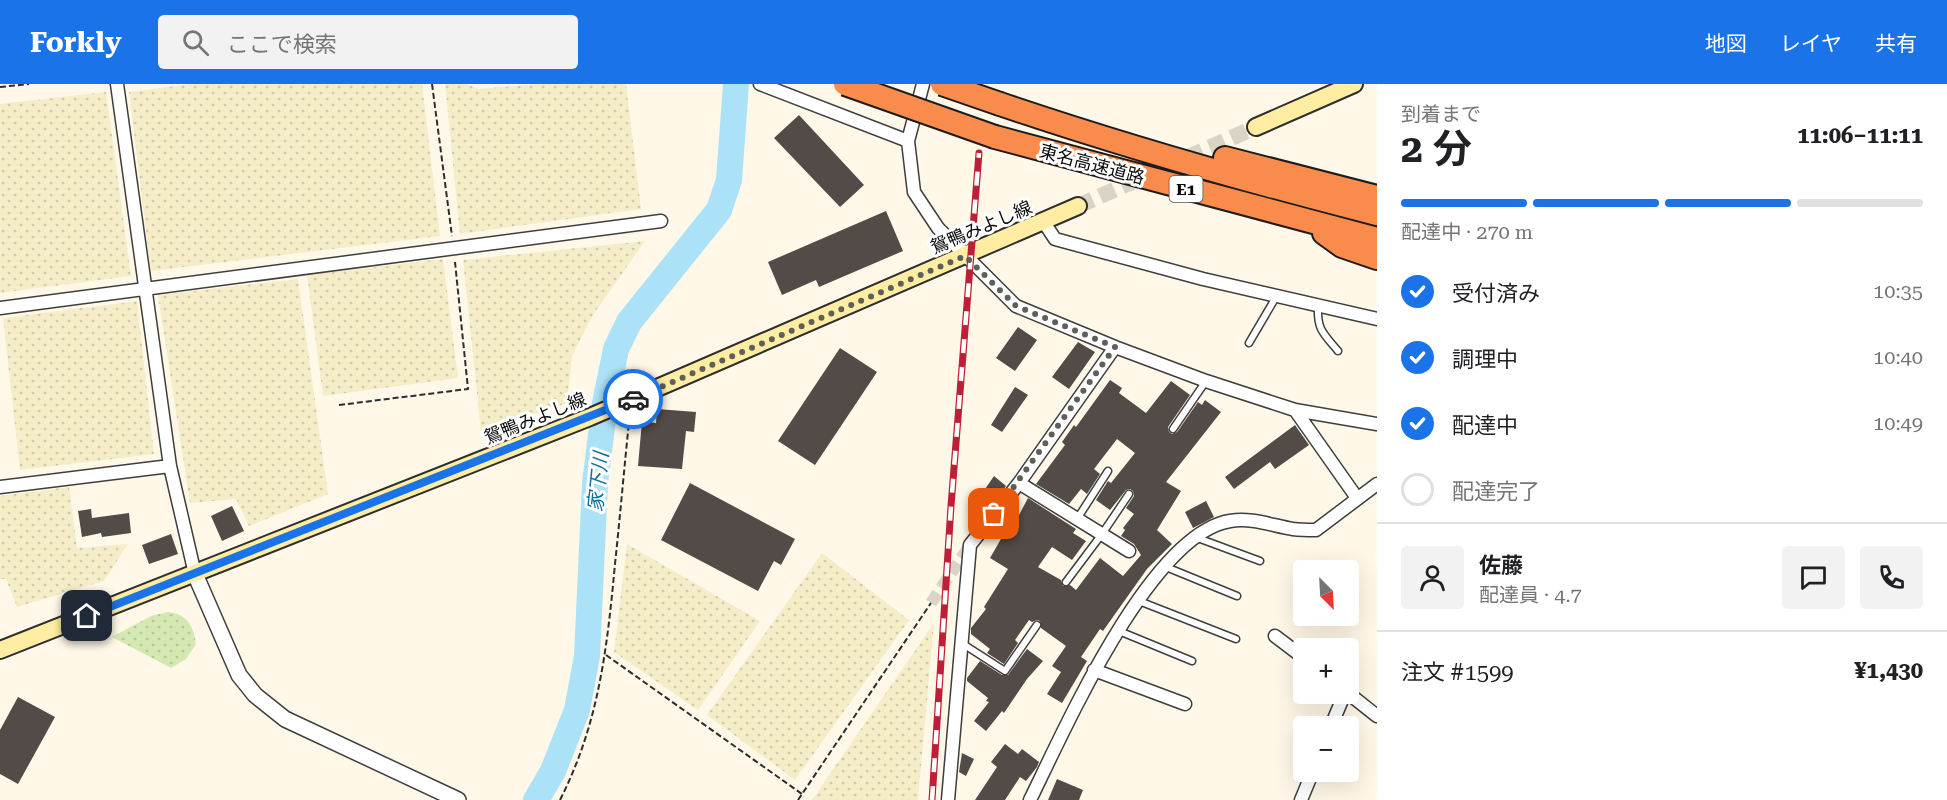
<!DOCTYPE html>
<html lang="ja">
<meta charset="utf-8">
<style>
body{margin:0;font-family:"Roboto Serif","Noto Sans JP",serif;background:#f2f2f2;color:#202124;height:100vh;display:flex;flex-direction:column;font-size:22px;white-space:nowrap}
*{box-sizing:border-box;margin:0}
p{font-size:20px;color:#757577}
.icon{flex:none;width:33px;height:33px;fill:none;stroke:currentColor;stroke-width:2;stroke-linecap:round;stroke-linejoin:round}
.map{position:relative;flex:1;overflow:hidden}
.details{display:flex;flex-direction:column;background:#fff;width:570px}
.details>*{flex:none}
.needle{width:39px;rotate:156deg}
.buttons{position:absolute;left:1293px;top:476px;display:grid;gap:12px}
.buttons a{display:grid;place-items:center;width:66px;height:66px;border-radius:6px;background:#fff;box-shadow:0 6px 24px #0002;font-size:30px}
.pin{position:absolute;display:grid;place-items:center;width:51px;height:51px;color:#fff;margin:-26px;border-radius:12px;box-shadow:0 3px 9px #0006}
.courier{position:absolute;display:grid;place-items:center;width:60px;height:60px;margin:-30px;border:4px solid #1a73e8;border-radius:50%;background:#fff;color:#222;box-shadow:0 2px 8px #0007}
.summary em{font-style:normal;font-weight:700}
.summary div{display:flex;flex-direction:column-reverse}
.summary{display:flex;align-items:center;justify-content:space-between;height:102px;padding:0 24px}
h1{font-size:39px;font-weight:700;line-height:45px}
.bar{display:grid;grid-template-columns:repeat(4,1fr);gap:9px 6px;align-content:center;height:72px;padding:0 24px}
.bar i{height:8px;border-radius:4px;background:#e0e0e0}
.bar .current{background:#1a73e8}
.bar p{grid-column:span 4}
.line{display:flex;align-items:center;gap:15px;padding:0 24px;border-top:2px solid #e0e0e0}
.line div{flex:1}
.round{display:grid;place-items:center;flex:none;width:63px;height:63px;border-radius:6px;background:#f2f2f2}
ol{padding:0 24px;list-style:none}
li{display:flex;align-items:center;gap:18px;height:66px}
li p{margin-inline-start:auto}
li .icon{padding:6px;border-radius:50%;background:#1a73e8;color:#fff;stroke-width:4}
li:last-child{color:#757577}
li i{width:33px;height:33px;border:3px solid #e0e0e0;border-radius:50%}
header{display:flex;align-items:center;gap:36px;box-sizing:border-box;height:84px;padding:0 30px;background:#1a73e8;color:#fff}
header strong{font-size:28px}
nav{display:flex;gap:33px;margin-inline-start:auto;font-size:21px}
.search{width:420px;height:54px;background:#f2f2f2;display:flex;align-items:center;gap:15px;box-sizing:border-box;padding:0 21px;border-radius:6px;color:#757577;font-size:22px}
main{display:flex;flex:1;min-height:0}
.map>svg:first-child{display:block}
</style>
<header>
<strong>Forkly</strong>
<div class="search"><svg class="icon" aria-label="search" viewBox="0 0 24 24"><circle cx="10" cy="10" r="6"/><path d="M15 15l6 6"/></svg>ここで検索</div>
<nav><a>地図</a><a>レイヤ</a><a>共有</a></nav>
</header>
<main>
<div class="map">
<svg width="1377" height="716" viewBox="0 0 1377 716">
<defs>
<pattern id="farmland-dots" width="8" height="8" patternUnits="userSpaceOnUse" patternTransform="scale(1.5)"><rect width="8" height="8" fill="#f5edc8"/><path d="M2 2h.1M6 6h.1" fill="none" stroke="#d1caaa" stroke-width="1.8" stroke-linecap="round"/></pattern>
<pattern id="park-dots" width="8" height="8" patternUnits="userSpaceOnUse" patternTransform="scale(1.5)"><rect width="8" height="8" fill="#d4e9b2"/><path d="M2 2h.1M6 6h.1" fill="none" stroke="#b5c698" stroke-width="1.8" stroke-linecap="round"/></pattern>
</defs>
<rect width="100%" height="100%" fill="#fff8e8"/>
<path fill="url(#farmland-dots)" d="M191,0h231l18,152 -289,35 -22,-179z
M445,0h22l12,5 59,-5h88l15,125 -181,25z
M106,8l25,184 -131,17v-189z
M645,157l-52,74 -21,41 -5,47 -86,29 -18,-172z
M443,175l15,119 -135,18 -16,-121z
M298,195l30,215 -79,32 -13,-27 -46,4 -32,-208z
M137,217l17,153 -134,16 -17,-152z
M69,403l8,61 51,-4 -24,37 -87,26 -11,-28h-6v-83z
M627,460l133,77 -62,89 -84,-58z
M822,469l87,67 -114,160 -88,-65z
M934,539l-16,177h-106z"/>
<path fill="url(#park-dots)" d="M168,528c19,2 25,13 28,32l-10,15 -15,9 -59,-31 39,-21z"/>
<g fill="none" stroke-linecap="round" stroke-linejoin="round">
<path stroke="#ace2f8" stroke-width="26" d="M536,716l17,-29 24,-61 10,-54 8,-173 10,-80 11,-54 13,-27 90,-112 10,-30 7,-96"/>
</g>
<path fill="#534b47" d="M799,31l65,70 -24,22 -66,-69z
M886,127l17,40 -84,36 -3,-7 -34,15 -14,-33z
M1018,243l19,13 -22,31 -19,-13z
M1078,258l17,10 -26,37 -17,-12z
M840,264l37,24 -62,93 -37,-24z
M1110,296l12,8 -3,5 27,20 25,-32 19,14 -22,32 1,5 3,2 5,-2 21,-30 4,3 3,-5 16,12 -55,70 15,9 -24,39 15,14 -25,25 -44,62 -3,-2 -19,28 6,4 -25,42 -15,-9 14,-22 -9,-6 14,-20 -25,-18 -1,-7 -3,-1 -5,2 -3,-2 -14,20 3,3 -14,21 -17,-11 3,-4 -19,-15v-6l15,-19 -2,-2 24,-38 -18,-11 19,-33 8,-12 2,2 9,-17 48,31 -3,4 13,8 -14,19 -20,-13 -14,20 23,13 2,6 7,-1 6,5 24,-32 23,18 18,-21 -7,-11 -13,-8 4,-6 -2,-2 11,-14 -8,-6 8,-12 -1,-5 -3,-2 -4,1 -16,20 -14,-10 12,-19 3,2 24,-30 -18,-14 -23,30 6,5 -13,20 -6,-5 -12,15 -33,-20 29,-39 -3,-3 12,-17 2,2z
M1015,303l13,8 -26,37 -11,-7z
M657,325l39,3 -2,20 -8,-1 -4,38 -44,-3 4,-45 14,2z
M1295,341l14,20 -34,24 -5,-7 -36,27 -9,-12z
M994,392l12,10 -14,17 -11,-8z
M690,399l105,56 -14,26 -7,-4 -16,30 -97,-51z
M1206,417l8,16 -21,11 -8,-16z
M232,422l12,25 -22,10 -11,-25z
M91,425l1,9 37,-5 2,20 -29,4 -1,-4 -19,4 -4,-26z
M171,450l7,20 -29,10 -7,-19z
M1027,565l16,12 -16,18 -23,34 -2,-2 -16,20 -12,-10 15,-19 -3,-1 2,-3 -21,-17v-3l13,-17 22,14h6z
M18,613l37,20 -37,67 -18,-10v-44z
M1005,660l13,10 4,-5 17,13 -2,5 -11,14 -6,-4 -15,23h-30l22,-33 -6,-5z
M962,669l12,6 -8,17 -7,-4z
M1057,695l26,11 -4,10h-31z"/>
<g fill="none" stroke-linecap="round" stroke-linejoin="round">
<path stroke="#dad4c7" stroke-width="12" stroke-dasharray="12 6" stroke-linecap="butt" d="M931,519l39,-58"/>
<path stroke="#dad4c7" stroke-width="16" stroke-dasharray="16 8" stroke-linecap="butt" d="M1078,122l178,-79"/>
<g stroke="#3e3e3e" stroke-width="9">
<path id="service" d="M1318,222c-1,24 5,27 20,45
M1249,259l27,-46
M1173,345l33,-48
M1077,435l31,-48
M1195,453l65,24
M1166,483l71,29
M1066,498l36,-48 27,-40
M1139,517l97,38
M1119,547l73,30
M963,560l42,27 32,-46"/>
</g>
<g stroke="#3e3e3e" stroke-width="15">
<path id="minor" d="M117,0l53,382 25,108
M760,0l148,57 6,51 24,36 78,78 99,41 91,34 89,29 82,14
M908,57l15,-57
M1043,137l12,18 148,40 174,40
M0,224l661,-87
M1295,326l62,88
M1019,399l110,68
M0,403l170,-21
M1275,552l29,22
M1094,586l91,34
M1348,609l29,23
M1331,642l14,-33
M948,716l22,-255 49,-62 96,-136
M1030,716c34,-69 120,-266 200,-279 22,-4 43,5 63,8 8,1 16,1 23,1l61,-46
M1301,716l12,-29"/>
</g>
<g stroke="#3e3e3e" stroke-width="18">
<path id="tertiary" d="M195,490l44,101 16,20 30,24 173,81"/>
</g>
<g stroke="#2d2d2d" stroke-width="20">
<path id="secondary" d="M1256,43l98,-43
M0,566l590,-233 488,-211"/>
</g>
<g stroke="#1c1c1c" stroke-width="26">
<path id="motorway" d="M1000,20c124,42 250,78 377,110
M995,53l382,102
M1225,74l152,39
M1324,149l18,13 35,12"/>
</g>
<path stroke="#2d2d2d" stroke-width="2" stroke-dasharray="6 3" stroke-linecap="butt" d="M432,0l20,152
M0,3l29,-3
M339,321l129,-16 -13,-127
M606,571l196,139
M560,716c39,-77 47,-151 55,-236 5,-47 9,-94 14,-142l-1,-6
M798,716l133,-197"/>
<use href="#service" stroke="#fff" stroke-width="6"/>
<use href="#minor" stroke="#fff" stroke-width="12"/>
<use href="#tertiary" stroke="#fff" stroke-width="15"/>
<use href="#secondary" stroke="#ffeda3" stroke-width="16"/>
<use href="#motorway" stroke="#f98c4d" stroke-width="22"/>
<g stroke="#bd2036" stroke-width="7">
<path id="rail" d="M932,716l19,-294 28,-353"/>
</g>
<use href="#rail" stroke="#fff" stroke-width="4.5" stroke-dasharray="14" stroke-linecap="butt"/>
<g stroke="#1c1c1c" stroke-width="26" stroke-linecap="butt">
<path id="motorway-bridge" d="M845,0l150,53
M942,0l58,20"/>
</g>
<use href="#motorway-bridge" stroke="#f98c4d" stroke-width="22"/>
</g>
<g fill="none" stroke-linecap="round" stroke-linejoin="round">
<path stroke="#605e58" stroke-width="6" stroke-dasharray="0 10.8" d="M633,315l332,-143 51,50 99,41 -121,167"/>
<path stroke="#1a73e8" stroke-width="8" d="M87,532l546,-217"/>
</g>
<g text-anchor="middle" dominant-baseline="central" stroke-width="6" stroke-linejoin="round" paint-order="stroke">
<rect fill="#fff" stroke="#545454" stroke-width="1.5" x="1169.5" y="92" width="33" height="26" rx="4.5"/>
<g font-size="16" font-weight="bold" fill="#0b0b0b">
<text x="1186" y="105">E1</text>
</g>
<g font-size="18" fill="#0b0b0b" stroke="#fff">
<text transform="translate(1092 80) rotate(15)">東名高速道路</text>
<text transform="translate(981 143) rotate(-23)">鴛鴨みよし線</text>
<text transform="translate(535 334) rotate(-22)">鴛鴨みよし線</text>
</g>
<g font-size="20" font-style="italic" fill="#126e9e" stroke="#fff">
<text transform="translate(598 398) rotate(-84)">家下川</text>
</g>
</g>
</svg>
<div class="buttons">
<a><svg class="needle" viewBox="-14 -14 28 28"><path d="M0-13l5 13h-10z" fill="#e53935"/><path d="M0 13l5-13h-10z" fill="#757577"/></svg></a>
<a>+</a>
<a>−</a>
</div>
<div class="pin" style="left:994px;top:430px;background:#ea580c"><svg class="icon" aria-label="bag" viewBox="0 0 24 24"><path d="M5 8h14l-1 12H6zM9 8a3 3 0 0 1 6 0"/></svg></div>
<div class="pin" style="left:87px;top:532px;background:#1f2937"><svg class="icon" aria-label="home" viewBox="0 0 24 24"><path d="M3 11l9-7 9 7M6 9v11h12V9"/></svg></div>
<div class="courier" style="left:633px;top:315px"><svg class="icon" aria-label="car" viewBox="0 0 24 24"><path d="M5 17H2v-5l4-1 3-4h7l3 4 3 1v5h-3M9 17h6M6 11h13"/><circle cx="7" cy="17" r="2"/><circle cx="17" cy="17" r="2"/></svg></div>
</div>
<section class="details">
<div class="summary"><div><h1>2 分</h1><p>到着まで</p></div><em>11:06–11:11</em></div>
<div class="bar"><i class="current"></i><i class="current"></i><i class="current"></i><i></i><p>配達中 · 270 m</p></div>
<ol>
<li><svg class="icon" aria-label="check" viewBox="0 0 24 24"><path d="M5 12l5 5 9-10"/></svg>受付済み<p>10:35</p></li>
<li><svg class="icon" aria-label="check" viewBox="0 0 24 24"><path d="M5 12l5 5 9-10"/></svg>調理中<p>10:40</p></li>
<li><svg class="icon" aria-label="check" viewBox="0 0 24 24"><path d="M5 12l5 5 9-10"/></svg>配達中<p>10:49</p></li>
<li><i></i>配達完了</li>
</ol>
<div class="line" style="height:108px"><a class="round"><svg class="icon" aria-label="person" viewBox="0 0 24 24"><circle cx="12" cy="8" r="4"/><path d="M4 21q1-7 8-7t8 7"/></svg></a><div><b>佐藤</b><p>配達員 · 4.7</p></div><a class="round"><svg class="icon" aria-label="chat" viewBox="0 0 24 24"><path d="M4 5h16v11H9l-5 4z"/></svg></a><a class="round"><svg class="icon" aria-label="phone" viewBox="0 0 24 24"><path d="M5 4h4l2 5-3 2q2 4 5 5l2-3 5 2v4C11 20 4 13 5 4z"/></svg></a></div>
<div class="line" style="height:78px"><div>注文 #1599</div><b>¥1,430</b></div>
</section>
</main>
